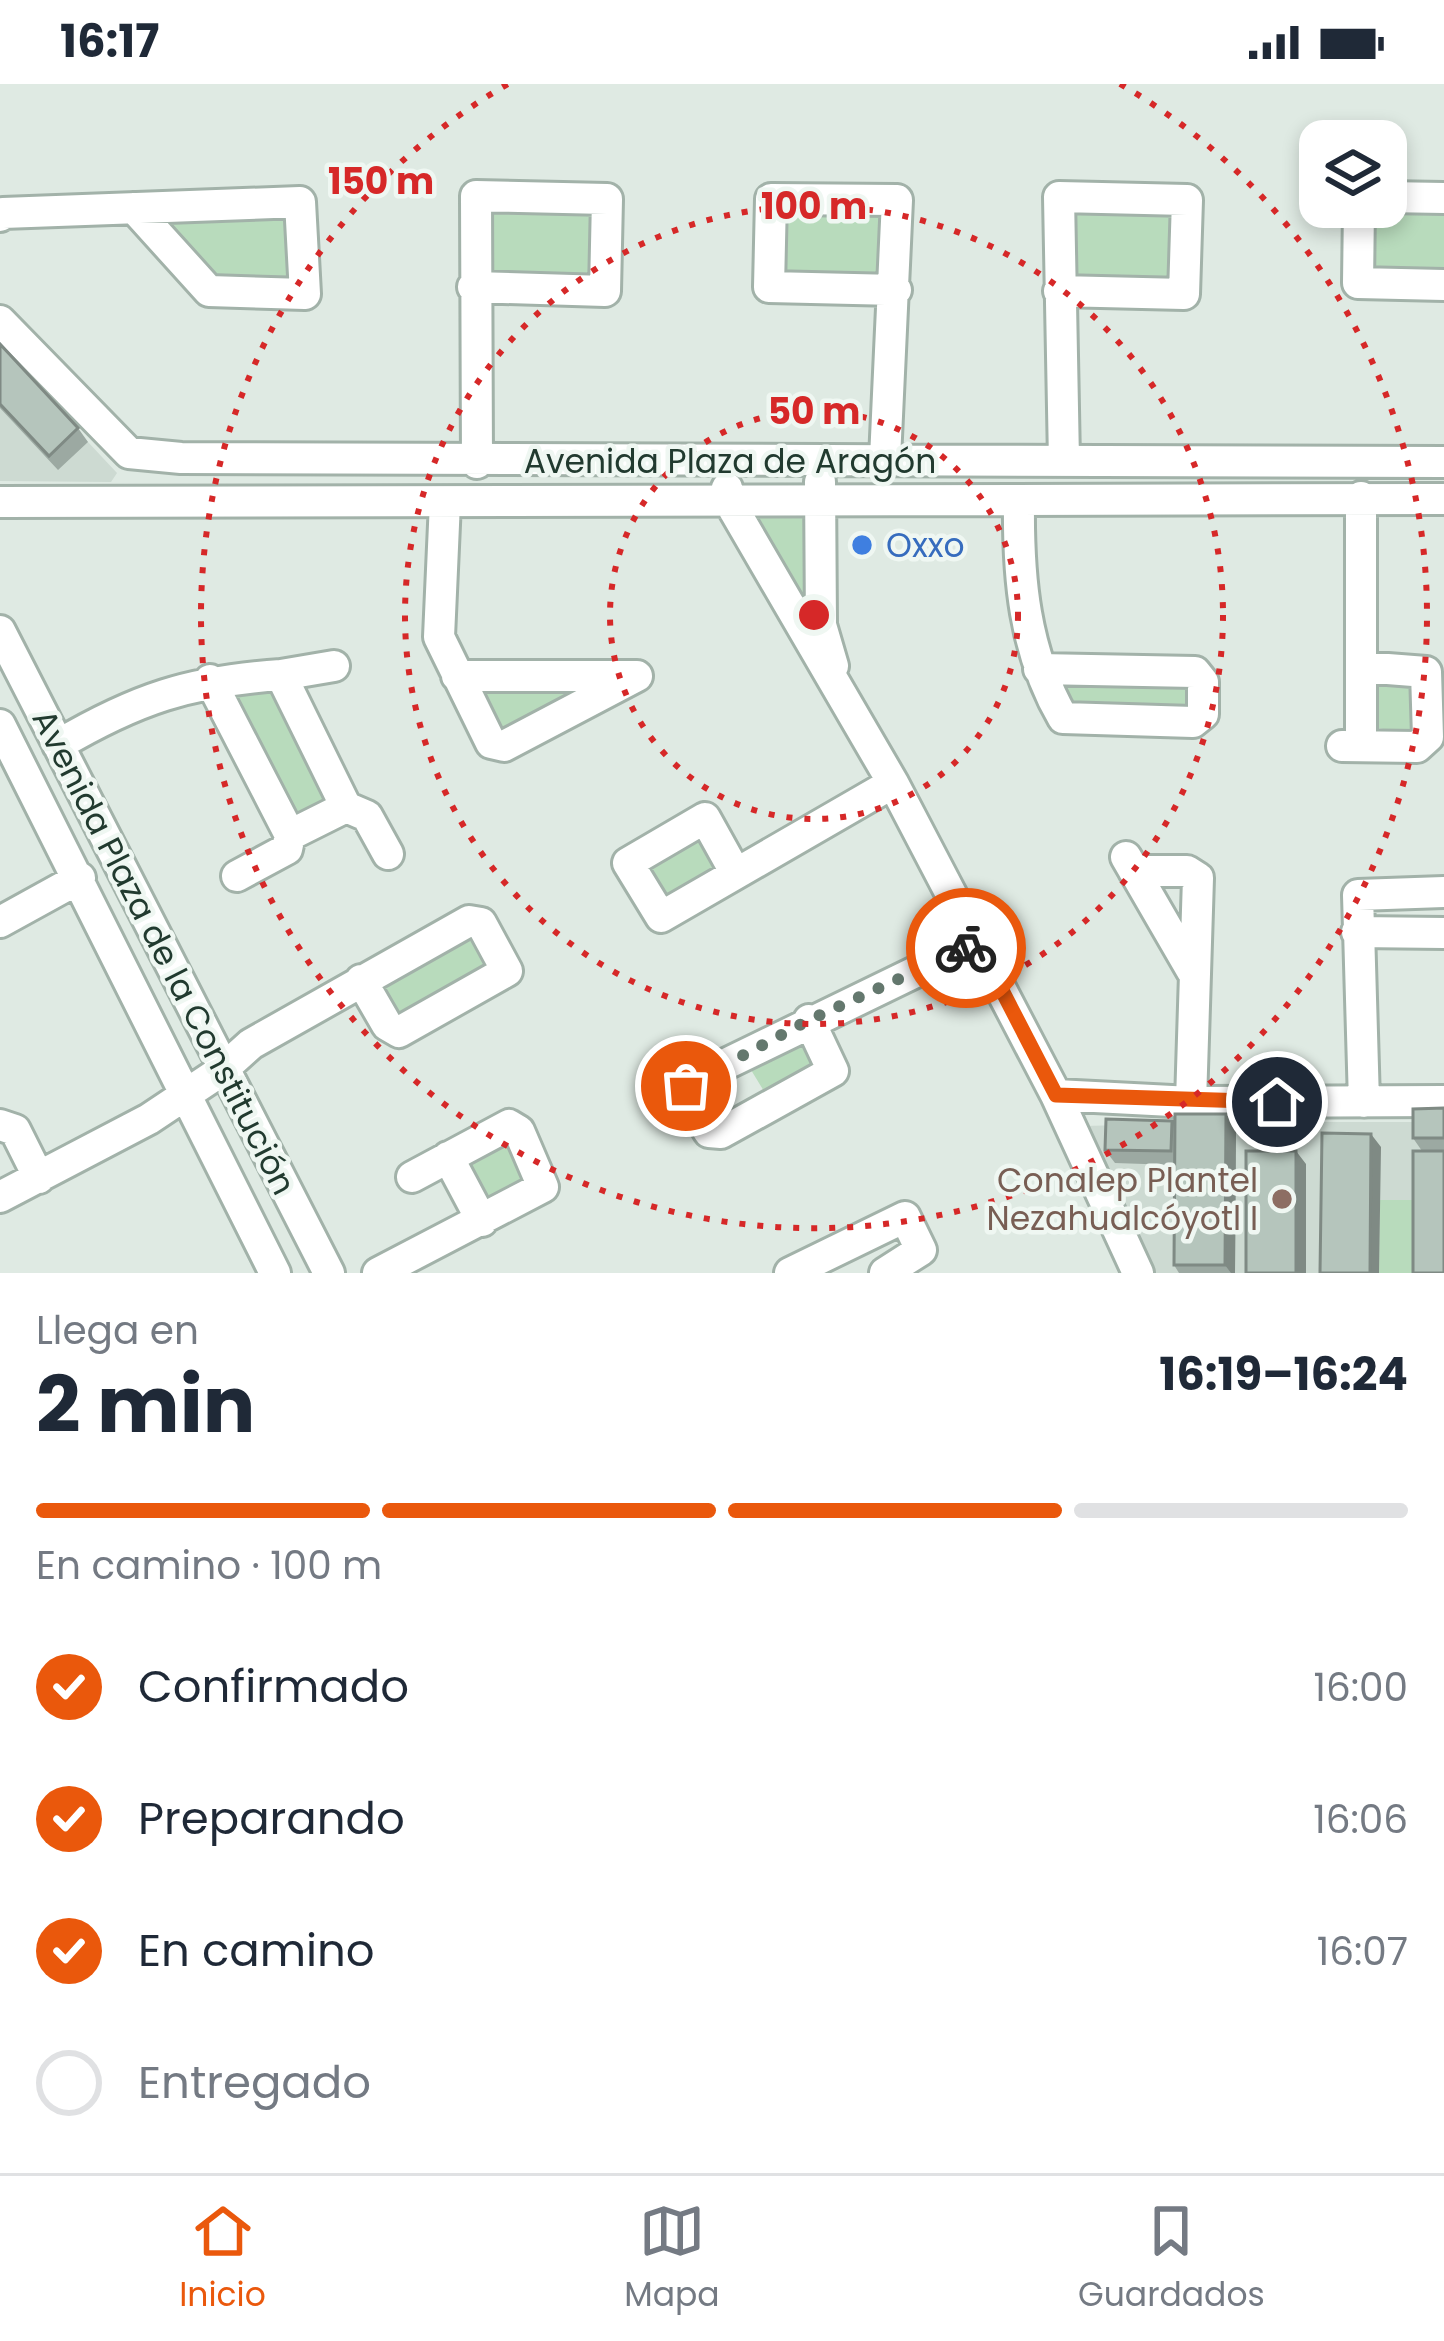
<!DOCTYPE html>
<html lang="es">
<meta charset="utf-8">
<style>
body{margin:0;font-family:Poppins,sans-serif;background:#f6f6f7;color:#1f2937;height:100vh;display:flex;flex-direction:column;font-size:45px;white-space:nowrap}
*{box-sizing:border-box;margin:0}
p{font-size:39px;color:#747a83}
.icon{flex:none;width:66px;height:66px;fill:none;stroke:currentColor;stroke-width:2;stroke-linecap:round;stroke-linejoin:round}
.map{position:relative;height:1189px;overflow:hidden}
.panel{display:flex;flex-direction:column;background:#fff;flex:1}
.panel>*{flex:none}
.controls{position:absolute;left:1299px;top:36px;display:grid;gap:24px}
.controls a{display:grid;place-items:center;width:108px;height:108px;border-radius:24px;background:#fff;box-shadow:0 6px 18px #0003;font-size:60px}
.pin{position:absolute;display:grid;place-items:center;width:102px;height:102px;color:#fff;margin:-51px;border:6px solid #fff;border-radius:50%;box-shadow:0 3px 12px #0007}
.courier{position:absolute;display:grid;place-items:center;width:120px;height:120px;margin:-60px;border:9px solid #ea580c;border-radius:50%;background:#fff;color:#222;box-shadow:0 3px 15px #0007}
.overview em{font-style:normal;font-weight:700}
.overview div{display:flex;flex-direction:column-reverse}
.overview{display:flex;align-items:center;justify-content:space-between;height:204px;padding:0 36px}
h1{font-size:78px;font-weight:700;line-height:90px}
.bar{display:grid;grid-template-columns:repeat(4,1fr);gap:18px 12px;align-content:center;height:144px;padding:0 36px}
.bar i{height:15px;border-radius:9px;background:#e0e1e3}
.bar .active{background:#ea580c}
.bar p{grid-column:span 4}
ol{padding:0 36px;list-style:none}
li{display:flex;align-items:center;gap:36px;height:132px}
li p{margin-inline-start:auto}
li .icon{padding:12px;border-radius:50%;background:#ea580c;color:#fff;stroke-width:4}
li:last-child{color:#747a83}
li i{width:66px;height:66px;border:6px solid #e0e1e3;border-radius:50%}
.status{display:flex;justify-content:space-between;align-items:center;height:84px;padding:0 60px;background:#fff;direction:ltr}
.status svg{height:33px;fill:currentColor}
.dock{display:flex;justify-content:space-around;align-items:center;height:168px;border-top:3px solid #e0e1e3;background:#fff;font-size:33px;color:#747a83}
.dock a{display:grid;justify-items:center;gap:6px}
.dock .active{color:#ea580c}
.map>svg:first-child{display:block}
</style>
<div class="status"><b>16:17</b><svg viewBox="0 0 49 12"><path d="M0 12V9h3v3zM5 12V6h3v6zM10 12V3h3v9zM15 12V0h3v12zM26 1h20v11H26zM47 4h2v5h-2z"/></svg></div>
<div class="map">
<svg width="1444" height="1189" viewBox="0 0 1444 1189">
<rect width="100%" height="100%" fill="#dfeae3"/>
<path fill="#cddad2" d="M0,264l117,125 -6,9 -111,-1z
M1257,1038h187v151h-289l-72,-147z"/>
<path fill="#b8dbbc" d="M487,122l110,4 -2,67 -110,-3z
M1370,123l74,1v68l-75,-2z
M781,124l110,3 -2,68 -109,-3z
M1069,125l110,4 -2,68 -110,-4z
M291,129l5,68h-85l-54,-65z
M746,430h60l7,110z
M1415,596l-2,54 -36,-6 2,-46z
M1055,598l134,3v19h-124z
M473,600l110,4 -86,47z
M230,603l48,2 56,112 -42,22z
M702,747l21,36 -58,34 -21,-36z
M476,849l11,32 -87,49 -8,-2 -14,-33z
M806,947l21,36 -57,34 -22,-36z
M505,1056l10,3 18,36 -47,24 -20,-35 4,-9z
M1380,1116h39v73h-40z"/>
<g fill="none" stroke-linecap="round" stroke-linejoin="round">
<g stroke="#a2b2a9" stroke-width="36">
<path id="minor" d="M1386,113l58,1
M1359,123l-1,76 86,2
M0,132l3,-3 297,-11 5,92 -96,-3 -75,-83
M473,203l132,4 2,-92 -131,-3 1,267
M1059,207l125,3 3,-94 -128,-3 5,264
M0,237l129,132 52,5 1263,4
M885,375l12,-259 -126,-1 -2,88 127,3
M820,398l1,143 12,41
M727,404l3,15 163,280 163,312 82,178
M1019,417c-1,76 5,150 44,217l130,4 10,-8v-32l-8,-10 -156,-3
M0,418l1444,-3
M445,418l-6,135 52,106 13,3 133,-70
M0,547l329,642
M281,591l53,-9
M457,592h180
M210,596l80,155 56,-28
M0,641l275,548
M58,661c78,-46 132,-64 223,-70l65,132 21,9 21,38
M1342,662l75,1 11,-10 -2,-65 -64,-5
M1361,662v-249
M1126,773l66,114
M1134,787h53l11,7 -7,224
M735,788l-30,-54 -77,45 33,54 232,-134
M237,792l50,-27 3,-14
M0,838l80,-44
M1357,848l87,1
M809,936l24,51 -112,62 -12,-1 -23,-37 5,-14 286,-139
M1056,1011l135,7 253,-1
M1364,1018l-6,-207 86,-3
M0,1041l15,5 24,48
M448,1073l34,64
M0,1113l149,-78 72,-48 30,-27 218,-123 12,2 26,48 -108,61 -12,-7 -26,-45
M378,1189l165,-86 -24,-56 -10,-6 -97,52
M790,1189l115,-56 16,33 -36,23"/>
</g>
<use href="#minor" stroke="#fff" stroke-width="30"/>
</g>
<path fill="#9ca9a2" d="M0,260l78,84 10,14 -30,28 -58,-62z
M1444,1024v43h-22l-9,-13z
M1226,1030l10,14 -1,145h-56l-5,-8v-100l-59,-2 -10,-13 67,-29 3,4z
M1248,1036l38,1v19l-29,-7z"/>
<path fill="#7f8a84" d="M1277,1024l9,13v19l-9,-14z
M1226,1030l10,14 -1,145h-4l-6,-8z
M1371,1050l10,13 -2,126h-9z
M1296,1067l10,13v109h-10z"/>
<path fill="#b5c5bc" stroke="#7f8a84" stroke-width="3" d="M0,260l78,84 -29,28 -49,-52z
M1248,1024h29v18l-29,-6z
M1444,1024v30h-31v-29z
M1175,1030h51l-1,151h-51z
M1106,1035l66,2 -1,30 -66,-1z
M1322,1049l49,1 -1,139h-50z
M1246,1067h50v122h-50z
M1413,1067h31v122h-31z"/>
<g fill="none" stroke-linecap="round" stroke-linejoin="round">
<path stroke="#64786e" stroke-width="12" stroke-dasharray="0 21.6" d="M686,1002l123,-66 157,-72"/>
<path stroke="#ea580c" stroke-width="15" d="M966,864l11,-6 79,153 221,7"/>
</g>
<g fill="none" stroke="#d62828" stroke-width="6" stroke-dasharray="6 12">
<circle cx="814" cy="531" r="204"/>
<circle cx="814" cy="531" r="409"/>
<path d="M1120 0A613 613 0 1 1 508 0"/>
</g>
<circle fill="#3f7fe0" stroke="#eff7f2" stroke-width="4.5" cx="862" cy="461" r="12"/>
<circle fill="#8d6e63" stroke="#eff7f2" stroke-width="4.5" cx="1282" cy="1115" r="12"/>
<g text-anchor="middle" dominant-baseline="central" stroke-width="9" stroke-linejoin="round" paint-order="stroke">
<g font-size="33" fill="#213a2f" stroke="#eff7f2">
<text x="730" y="377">Avenida Plaza de Aragón</text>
<text transform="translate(164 868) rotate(63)">Avenida Plaza de la Constitución</text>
</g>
<g font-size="33" fill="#366cbe" stroke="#eff7f2" text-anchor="start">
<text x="886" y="461">Oxxo</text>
</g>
<g font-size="33" fill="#785e54" stroke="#eff7f2" text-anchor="end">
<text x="1258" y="1096">Conalep Plantel<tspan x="1258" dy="38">Nezahualcóyotl I</tspan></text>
</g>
</g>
<circle cx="814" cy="531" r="18" fill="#d62828" stroke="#eff7f2" stroke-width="6"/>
<g font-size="36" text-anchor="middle" font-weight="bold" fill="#d62828" stroke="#eff7f2" stroke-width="9" stroke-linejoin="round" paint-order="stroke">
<text x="381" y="110">150 m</text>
<text x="814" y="135">100 m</text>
<text x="814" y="340">50 m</text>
</g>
</svg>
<div class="controls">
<a><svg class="icon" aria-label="layers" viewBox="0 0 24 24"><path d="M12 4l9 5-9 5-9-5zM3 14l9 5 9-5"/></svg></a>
</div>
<div class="pin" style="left:686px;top:1002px;background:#ea580c"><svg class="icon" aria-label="bag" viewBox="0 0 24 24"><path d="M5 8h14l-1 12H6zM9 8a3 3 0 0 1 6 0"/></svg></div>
<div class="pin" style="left:1277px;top:1018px;background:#1f2937"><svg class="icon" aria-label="home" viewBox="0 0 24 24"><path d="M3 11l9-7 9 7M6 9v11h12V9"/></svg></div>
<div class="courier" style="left:966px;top:864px"><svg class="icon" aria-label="bike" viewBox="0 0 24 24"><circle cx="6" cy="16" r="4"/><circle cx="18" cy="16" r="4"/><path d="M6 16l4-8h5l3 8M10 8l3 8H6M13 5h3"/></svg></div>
</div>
<section class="panel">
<div class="overview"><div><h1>2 min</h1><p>Llega en</p></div><em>16:19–16:24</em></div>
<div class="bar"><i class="active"></i><i class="active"></i><i class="active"></i><i></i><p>En camino · 100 m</p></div>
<ol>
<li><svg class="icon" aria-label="check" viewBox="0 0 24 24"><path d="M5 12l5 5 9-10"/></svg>Confirmado<p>16:00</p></li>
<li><svg class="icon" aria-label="check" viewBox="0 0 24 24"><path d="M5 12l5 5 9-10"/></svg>Preparando<p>16:06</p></li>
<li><svg class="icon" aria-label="check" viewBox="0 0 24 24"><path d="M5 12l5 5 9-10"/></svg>En camino<p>16:07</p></li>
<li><i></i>Entregado</li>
</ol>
</section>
<nav class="dock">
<a class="active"><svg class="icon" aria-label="home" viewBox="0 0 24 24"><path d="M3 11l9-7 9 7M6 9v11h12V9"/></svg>Inicio</a>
<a><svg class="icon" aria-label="map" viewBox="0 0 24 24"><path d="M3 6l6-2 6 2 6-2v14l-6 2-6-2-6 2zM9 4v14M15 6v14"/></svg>Mapa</a>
<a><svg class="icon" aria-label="saved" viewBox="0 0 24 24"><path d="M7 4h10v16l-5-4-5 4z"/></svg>Guardados</a>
</nav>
